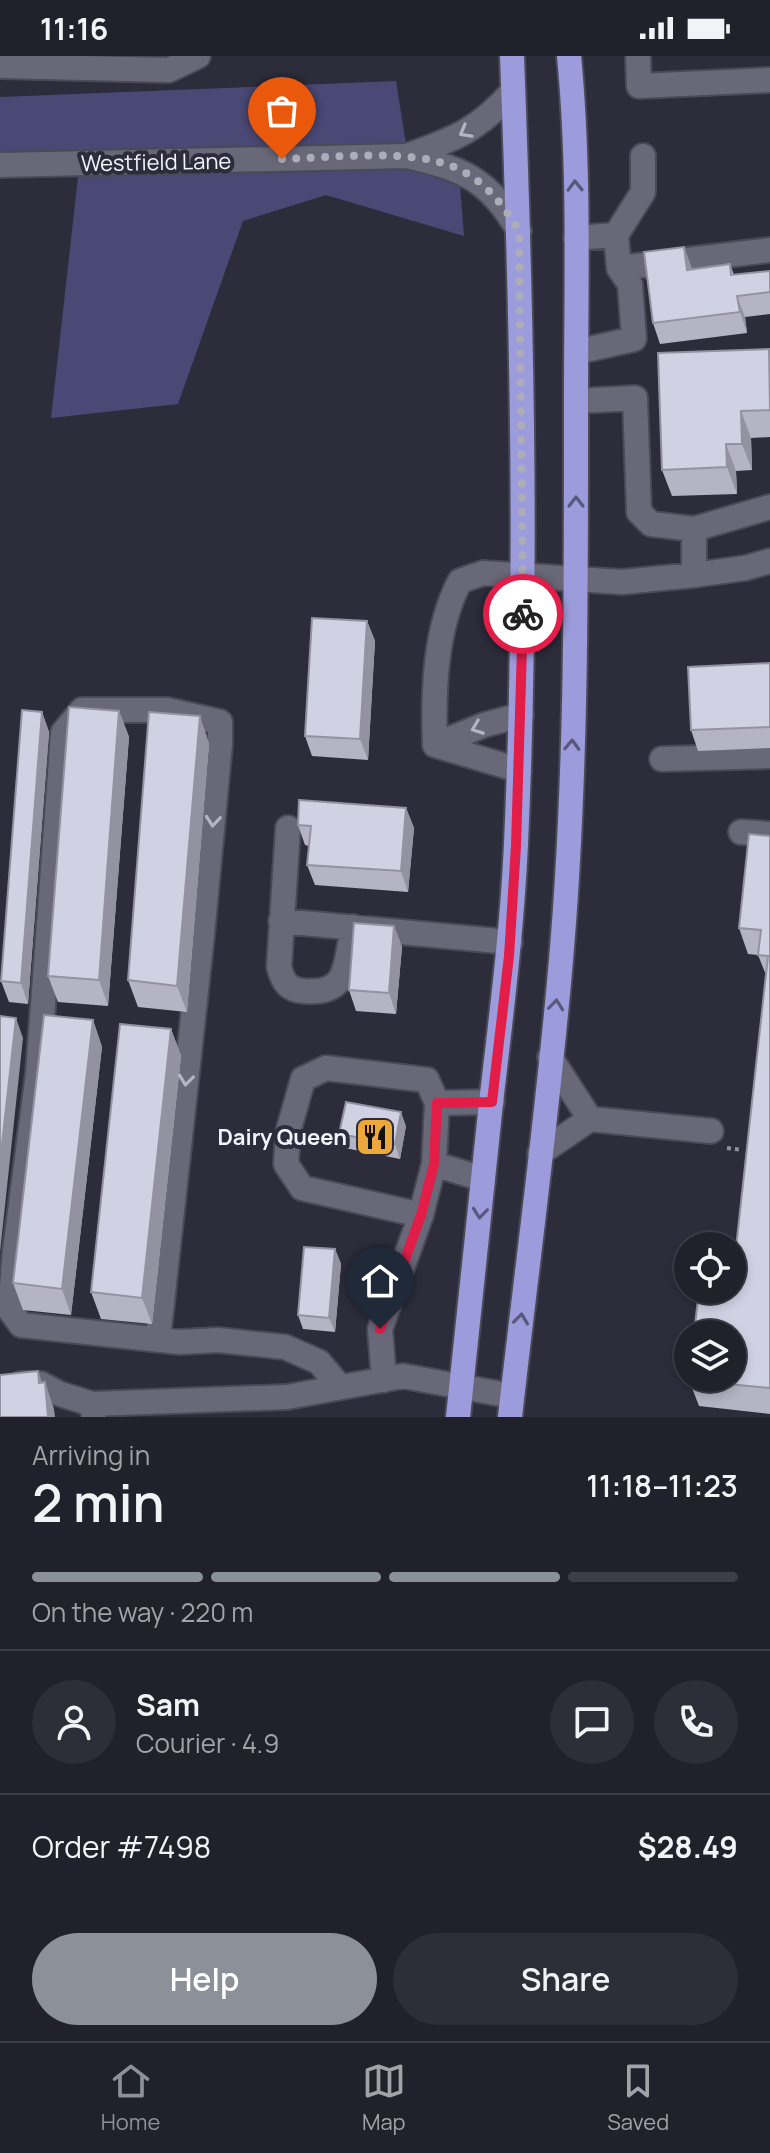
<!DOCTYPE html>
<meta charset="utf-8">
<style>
body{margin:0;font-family:Manrope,sans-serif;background:#2d2e38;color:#f1f3f6;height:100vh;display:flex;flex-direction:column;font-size:30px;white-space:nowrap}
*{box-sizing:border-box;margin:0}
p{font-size:26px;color:#a2a3a9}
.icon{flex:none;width:44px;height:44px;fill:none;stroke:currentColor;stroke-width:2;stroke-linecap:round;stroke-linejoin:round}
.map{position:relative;height:1361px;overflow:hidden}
.sheet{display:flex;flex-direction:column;background:#21212c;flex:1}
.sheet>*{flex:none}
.fabs{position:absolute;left:674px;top:1176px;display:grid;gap:16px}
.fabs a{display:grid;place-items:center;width:72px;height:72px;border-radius:50%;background:#21212c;box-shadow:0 4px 12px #0003,0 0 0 2px #3e3e48;font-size:40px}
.pin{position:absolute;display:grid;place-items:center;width:68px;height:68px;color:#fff;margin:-82px -34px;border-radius:50% 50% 50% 0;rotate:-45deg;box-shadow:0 0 8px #0007}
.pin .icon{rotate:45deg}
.courier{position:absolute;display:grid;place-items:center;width:80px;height:80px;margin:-40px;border:6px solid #e11d48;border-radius:50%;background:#fff;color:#222;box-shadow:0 2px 10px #0007}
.headline em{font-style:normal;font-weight:600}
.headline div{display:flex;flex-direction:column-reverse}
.headline{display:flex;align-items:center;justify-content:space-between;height:136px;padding:0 32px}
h1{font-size:52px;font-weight:600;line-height:60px}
.bar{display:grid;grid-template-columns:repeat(4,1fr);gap:12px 8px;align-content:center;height:96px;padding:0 32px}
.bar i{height:10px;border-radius:6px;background:#3e3e48}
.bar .current{background:#8c9099}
.bar p{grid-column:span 4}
.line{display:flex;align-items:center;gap:20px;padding:0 32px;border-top:2px solid #3e3e48}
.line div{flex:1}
.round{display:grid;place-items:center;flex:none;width:84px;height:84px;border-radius:42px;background:#2d2e38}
.button{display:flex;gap:16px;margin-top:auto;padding:16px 32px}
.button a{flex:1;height:92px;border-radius:48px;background:#8c9099;color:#fff;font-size:32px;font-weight:600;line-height:92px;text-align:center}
.button a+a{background:#2d2e38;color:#f1f3f6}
.status{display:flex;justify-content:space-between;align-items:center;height:56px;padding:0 40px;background:#21212c;direction:ltr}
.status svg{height:22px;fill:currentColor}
.menu{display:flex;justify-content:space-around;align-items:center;height:112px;border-top:2px solid #3e3e48;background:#21212c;font-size:22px;color:#a2a3a9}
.menu a{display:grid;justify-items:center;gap:4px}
.menu .current{color:#8c9099}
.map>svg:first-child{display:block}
</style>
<div class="status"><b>11:16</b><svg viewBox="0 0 49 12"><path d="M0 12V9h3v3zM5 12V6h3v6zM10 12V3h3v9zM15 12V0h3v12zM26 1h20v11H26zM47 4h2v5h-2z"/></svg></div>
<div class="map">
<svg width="770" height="1361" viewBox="0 0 770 1361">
<rect width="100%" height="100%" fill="#2c2c3b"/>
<path fill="#4a4874" d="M396,25l11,69 51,8 6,78 -138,-41 -83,26 -65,183 -127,14 29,-259 -80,7v-69z"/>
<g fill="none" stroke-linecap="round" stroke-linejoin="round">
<g stroke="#494a56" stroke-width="28">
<path id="minor" d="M638,0l1,30 131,-6
M0,10l169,4 29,-14
M407,100c49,-18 70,-25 106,-65
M0,109l407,-9c56,13 82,23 112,75
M576,182l40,-3 27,-43v-36
M619,212l151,-18
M576,296l58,-13 -4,-55 -11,-16 -3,-33
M576,345l59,-3 4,114 12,12 43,5v46
M694,473l76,-22
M435,689c-2,-54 0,-117 25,-164l23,-8 139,9 72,-7 51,-7 25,-7
M435,689l49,-20 37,-10
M435,689l84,25
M662,703l108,-3
M288,772l-9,139c4,15 9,23 25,24 46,4 41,-27 49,-64
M741,776l29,2
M281,865l229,21
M550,1001l40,62
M437,1047l55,-1
M540,1097l50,-34 121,12
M434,1108l49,15
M158,1283l44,-404 18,-191v-22l-53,-12h-85l-19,23 -25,340 -23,177 -5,60 11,15 159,17 38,-2 67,7 34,15 21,25
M384,1324l-4,-51 41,-114 13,-51 3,-61 -10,-23 -101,-12 -23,11 -15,53 -2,32 16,24 119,27
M21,1328h20l19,10 32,10
M94,1361l-2,-13 195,-7 116,-21 109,20"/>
</g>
<g stroke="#494a56" stroke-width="28">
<path id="highway" d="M458,1361c11,-104 22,-209 33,-314 10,-86 21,-172 25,-259 12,-263 6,-525 -4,-788
M510,1361c17,-152 38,-304 51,-457 16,-186 15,-374 15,-561 0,-114 4,-230 -7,-343"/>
</g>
<path stroke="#8e8f9b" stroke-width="4" stroke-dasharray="4 4" stroke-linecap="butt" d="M727,1092l15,2"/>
<use href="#minor" stroke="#686879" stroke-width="24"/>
<use href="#highway" stroke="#9c9bdc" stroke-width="24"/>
</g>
<path fill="#b4b4c4" d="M730,208l4,11 36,-4v43l-25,3 2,16 -87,11 -7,-21 39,-54z
M770,294v87l-19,1 1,32 -16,1 1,23 -65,2 -10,-26z
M367,565l8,20 -7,119 -56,-4 -7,-20z
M770,607v85l-72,3 -7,-21z
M119,655l10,26 -21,269 -50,-4 -10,-26z
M42,656l7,20 -21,272 -19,-2 -8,-21z
M209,687l-22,269 -49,-5 -10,-27z
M406,752l8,20 -6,64 -93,-7 -8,-20 2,-19 -4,-1 -7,-20z
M770,780v578l-71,-8 -10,-26 43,-90 34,-315 -8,-20 -10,-1 -9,-26z
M394,870l8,21 -6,67 -40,-3 -7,-21z
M93,964l9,27 -31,268 -48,-5 -10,-27z
M171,973l10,27 -29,268 -51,-5 -10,-27z
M406,1070l-6,33 -55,-11 -6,-14z
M335,1193l6,15 -6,68 -32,-3 -5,-14z"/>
<path fill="#9292a0" d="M684,191l8,21 3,22 -8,-20z
M737,240l8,21 2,16 -7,-21z
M741,355l10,27 1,32 -10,-26z
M726,388l10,27 1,23 -10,-27z
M367,565l8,20 -7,119 -8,-21z
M119,655l10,26 -21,269 -9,-26z
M42,656l7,20 -21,272 -7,-21z
M200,660l9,27 -22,269 -10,-26z
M406,752l8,20 -6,64 -7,-21z
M394,870l8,21 -6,67 -7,-21z
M16,962l7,20 -23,214v-90z
M93,964l9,27 -31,268 -9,-26z
M171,973l10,27 -29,268 -10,-26z
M401,1056l5,14 -6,33 -5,-15z
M335,1193l6,15 -6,68 -6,-14z
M38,1315l7,20v-9l9,27 1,8h-7l-9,-34z"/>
<path fill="#d1d1e4" stroke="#9292a0" stroke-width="2" d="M684,191l3,23 43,-6 1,11 39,-4v21l-33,4 3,16 -87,11 -9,-71z
M769,293l1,61 -29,1 1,33h-16l1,23 -65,3 -4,-117z
M312,562l55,3 -7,118 -55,-3z
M770,607v64l-79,3 -3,-63z
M69,651l50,4 -20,269 -51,-4z
M22,654l20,2 -21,271 -20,-2z
M149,656l51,4 -23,270 -49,-6z
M299,744l107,8 -5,63 -94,-6 4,-39 -13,-1z
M749,778l21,2v552l-81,-8v-2h43v-44h-38l5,-44h33v-33h3l33,-301 -10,-1 3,-25 -22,-2z
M354,867l40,3 -5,67 -40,-3z
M44,959l49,5 -31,269 -49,-6z
M0,960l16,2 -16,144z
M120,968l51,5 -29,269 -51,-6z
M346,1046l55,10 -6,32 -56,-10z
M304,1191l31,2 -6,69 -31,-3z
M38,1315l1,12 6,-1 3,35h-48v-42z"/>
<defs><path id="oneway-chevron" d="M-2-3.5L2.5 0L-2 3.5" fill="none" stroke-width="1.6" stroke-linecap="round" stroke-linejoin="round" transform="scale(2)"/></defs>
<g stroke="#b4b4c2">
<use href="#oneway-chevron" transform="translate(465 76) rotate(151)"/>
<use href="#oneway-chevron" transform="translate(477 672) rotate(159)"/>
<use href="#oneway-chevron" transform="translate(213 765) rotate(95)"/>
<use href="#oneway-chevron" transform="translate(186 1024) rotate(97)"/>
</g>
<g stroke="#59587b">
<use href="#oneway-chevron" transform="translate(575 130) rotate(-91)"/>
<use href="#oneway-chevron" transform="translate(576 446) rotate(-90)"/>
<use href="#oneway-chevron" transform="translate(572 689) rotate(-88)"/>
<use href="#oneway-chevron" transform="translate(556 949) rotate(-84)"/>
<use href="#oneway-chevron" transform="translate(480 1157) rotate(96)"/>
<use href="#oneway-chevron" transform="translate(521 1263) rotate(-83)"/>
</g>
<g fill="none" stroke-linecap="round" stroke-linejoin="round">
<path stroke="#adadb9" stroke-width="8" stroke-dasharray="0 14.4" d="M282,103c49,-1 128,-11 172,8 29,12 50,38 65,64l4,383"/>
<path stroke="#e11d48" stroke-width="10" d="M380,1273l41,-114 13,-51 3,-61 55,-1 17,-146 7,-110 7,-232"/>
</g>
<defs>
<g id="restaurant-square" transform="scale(2)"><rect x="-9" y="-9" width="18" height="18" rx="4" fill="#eda83b" stroke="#2c2c3b"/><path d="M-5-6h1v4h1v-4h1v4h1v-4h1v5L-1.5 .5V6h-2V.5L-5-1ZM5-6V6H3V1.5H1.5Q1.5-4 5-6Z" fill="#111"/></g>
</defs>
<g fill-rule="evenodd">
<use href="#restaurant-square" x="375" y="1081"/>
</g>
<g text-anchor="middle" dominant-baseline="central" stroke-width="8" stroke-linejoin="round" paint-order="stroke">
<g font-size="22" fill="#f2f3fd" stroke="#2c2c3b">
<text transform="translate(156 106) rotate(-1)">Westfield Lane</text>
</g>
<g font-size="22" font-weight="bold" fill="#f2f3fd" stroke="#2c2c3b" text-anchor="end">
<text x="347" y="1081">Dairy Queen</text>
</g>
</g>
</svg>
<div class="fabs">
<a><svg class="icon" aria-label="locate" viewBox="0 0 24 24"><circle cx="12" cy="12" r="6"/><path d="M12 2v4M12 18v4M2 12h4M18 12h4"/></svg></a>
<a><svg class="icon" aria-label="layers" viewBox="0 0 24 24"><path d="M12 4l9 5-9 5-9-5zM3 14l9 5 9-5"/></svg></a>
</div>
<div class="pin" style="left:282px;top:103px;background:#ea580c"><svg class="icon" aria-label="bag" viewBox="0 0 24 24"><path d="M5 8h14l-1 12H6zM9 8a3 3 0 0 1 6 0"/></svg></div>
<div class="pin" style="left:380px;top:1273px;background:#1f2937"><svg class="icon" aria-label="home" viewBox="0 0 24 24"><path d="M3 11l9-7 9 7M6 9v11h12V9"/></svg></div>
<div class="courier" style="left:523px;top:558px"><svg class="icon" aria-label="bike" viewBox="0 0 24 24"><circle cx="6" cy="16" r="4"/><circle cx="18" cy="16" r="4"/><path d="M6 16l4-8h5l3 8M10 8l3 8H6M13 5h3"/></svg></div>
</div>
<section class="sheet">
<div class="headline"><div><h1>2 min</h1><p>Arriving in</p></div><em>11:18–11:23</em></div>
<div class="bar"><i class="current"></i><i class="current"></i><i class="current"></i><i></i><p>On the way · 220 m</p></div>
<div class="line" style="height:144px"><a class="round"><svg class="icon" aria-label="person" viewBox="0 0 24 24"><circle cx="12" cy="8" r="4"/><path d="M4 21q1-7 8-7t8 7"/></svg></a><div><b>Sam</b><p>Courier · 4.9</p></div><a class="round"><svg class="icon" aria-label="chat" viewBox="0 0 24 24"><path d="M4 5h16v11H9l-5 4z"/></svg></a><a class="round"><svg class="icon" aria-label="phone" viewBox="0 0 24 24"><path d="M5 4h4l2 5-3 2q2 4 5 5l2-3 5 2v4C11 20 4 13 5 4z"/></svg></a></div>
<div class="line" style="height:104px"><div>Order #7498</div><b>$28.49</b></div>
<div class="button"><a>Help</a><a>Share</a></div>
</section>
<nav class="menu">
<a class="current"><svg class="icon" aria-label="home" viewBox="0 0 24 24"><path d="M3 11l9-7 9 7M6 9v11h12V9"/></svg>Home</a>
<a><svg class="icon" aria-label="map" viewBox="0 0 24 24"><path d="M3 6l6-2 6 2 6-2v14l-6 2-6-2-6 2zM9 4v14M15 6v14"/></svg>Map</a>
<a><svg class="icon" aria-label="saved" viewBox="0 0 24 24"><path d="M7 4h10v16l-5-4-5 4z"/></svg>Saved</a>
</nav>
